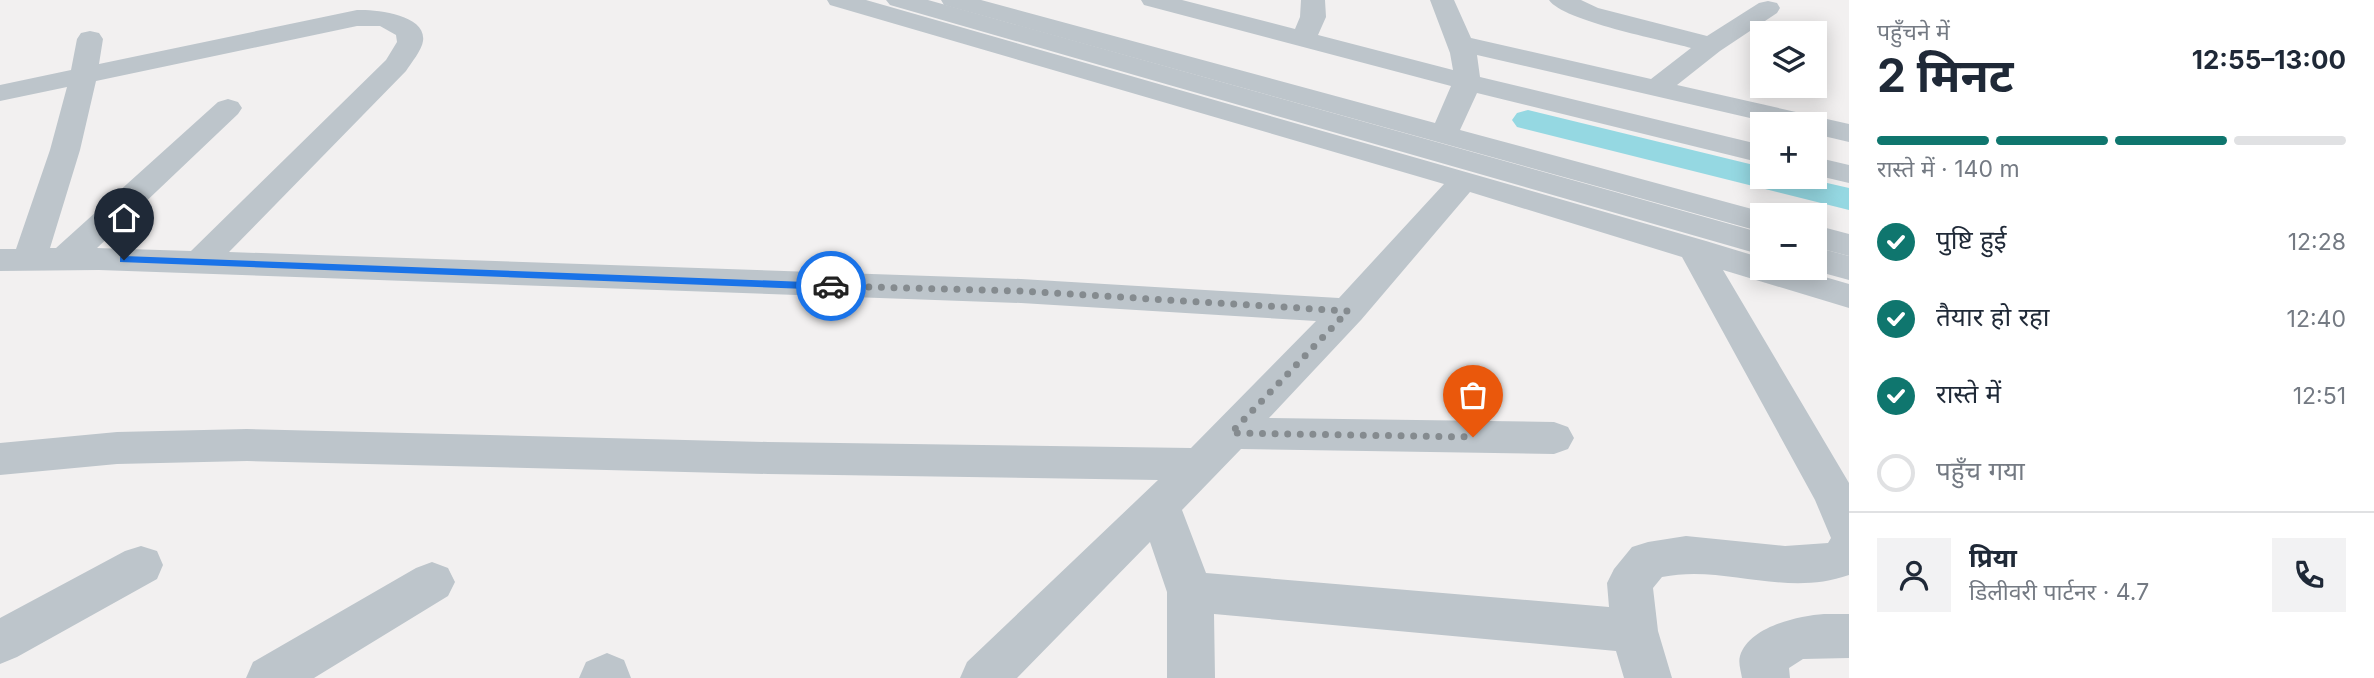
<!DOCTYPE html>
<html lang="hi">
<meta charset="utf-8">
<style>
body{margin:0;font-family:Inter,"Noto Sans Devanagari",sans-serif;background:#f2f2f3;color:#1f2937;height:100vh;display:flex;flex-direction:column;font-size:26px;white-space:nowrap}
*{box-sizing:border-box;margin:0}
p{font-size:23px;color:#747a83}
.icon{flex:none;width:38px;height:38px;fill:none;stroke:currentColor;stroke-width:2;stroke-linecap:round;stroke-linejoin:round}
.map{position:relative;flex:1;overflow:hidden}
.drawer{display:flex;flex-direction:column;background:#fff;width:525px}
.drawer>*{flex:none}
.tools{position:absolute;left:1750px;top:21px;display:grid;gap:14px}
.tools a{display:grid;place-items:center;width:77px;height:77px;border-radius:0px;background:#fff;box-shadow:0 4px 18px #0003;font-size:35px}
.pin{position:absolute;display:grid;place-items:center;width:60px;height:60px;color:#fff;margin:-72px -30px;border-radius:50% 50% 50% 0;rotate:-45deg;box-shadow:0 0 7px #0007}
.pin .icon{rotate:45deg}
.courier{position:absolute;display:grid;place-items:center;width:70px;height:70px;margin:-35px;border:5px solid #1a73e8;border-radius:50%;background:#fff;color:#222;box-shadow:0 2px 9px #0007}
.headline em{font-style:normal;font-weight:700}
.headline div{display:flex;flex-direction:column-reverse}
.headline{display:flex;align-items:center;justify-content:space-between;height:119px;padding:0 28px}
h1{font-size:46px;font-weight:700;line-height:52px}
.bar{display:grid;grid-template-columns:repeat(4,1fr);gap:10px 7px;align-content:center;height:84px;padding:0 28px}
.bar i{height:9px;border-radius:5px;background:#e0e1e3}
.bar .current{background:#0f766e}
.bar p{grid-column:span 4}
.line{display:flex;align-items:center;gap:18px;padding:0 28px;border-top:2px solid #e0e1e3}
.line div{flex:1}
.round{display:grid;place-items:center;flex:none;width:74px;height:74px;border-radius:0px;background:#f2f2f3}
ol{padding:0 28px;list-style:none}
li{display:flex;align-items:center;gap:21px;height:77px}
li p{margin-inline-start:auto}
li .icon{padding:7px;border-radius:50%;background:#0f766e;color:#fff;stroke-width:4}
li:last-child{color:#747a83}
li i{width:38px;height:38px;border:4px solid #e0e1e3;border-radius:50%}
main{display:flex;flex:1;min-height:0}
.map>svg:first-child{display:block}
</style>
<main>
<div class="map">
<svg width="1849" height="678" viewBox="0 0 1849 678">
<rect width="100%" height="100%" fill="#f2f0f0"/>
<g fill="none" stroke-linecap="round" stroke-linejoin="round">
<path fill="#95d8e2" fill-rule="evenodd" d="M1528,110l234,57v10h39l48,11v22l-332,-83 -5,-7 5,-7z"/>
<path fill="#bdc5cb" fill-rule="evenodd" d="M827,0h39l840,241 56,17v10h32l55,16v24l-126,-38 126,213v92c-65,23 -124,-11 -187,2l-9,11 5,43 14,47h-48l-8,-27 -402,-37 1,64h-48v-86l-17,-50 -133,136h-57l7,-16 191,-182 -390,-6 -521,-13 -130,3 -117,11v-32l117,-11 130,-3 521,13 423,6 125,-127 -295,-18 -922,-33 -99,1v-22h16l34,-99 17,-63 -67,14v-16l71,-15 6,-31 4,-6 9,-2 9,2 4,6 -4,25 258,-54c17,-1 70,4 66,31 -1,9 -12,22 -17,30l-177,181 792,27 318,19 105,-114 -614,-179zM357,26h23l16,9 1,7 -11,18 -195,191 -94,-3 141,-134 4,-6 -4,-6 -10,-3 -10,3 -162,146h-6l30,-98 16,-69zM1470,192l212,65 133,243 16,38 -3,5 -43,3 -99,-10 -38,6 -16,5 -18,22 -7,14 2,24 -403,-34 -24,-63 59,-61 313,5 14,-5 6,-11 -6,-11 -14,-5 -285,-4 92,-98z
M941,0h40l454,123 16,-37 -307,-81 -3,-5h41l113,29 5,-12 1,-17h24l1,17 -8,18 135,35 -3,-17 -20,-53h24l17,38 180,41 40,-31c-28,-8 -128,-27 -142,-48h32l17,8 109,28 52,-33 9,-2 9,2 3,5 -3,5 -57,38 -43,34 172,39v18l-34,-8v-10h-39l-299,-69 3,22 282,68v18l-285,-70 -17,37 314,85h-12v17l-818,-227z
M1815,157l34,8v18l-34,-8z
M1815,225l34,9v22l-34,-9z
M141,546l16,5 6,14 -6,14 -140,78 -17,7v-46l125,-67z
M432,562l16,6 7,14 -7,14 -134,82h-68l7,-16 163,-94z
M1824,614h25v44l-46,1 -14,9 1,10h-48c-1,-7 -4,-15 -2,-22 9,-29 57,-40 84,-42z
M607,653l17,7 7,18h-52l7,-16z"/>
<path fill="#bdc5cb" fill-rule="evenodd" d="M886,0h42l834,233v22l-872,-250z
M1815,247l34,9v24l-44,-12h10z"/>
</g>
<path fill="#1a73e8" d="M124,256l707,27 5,3 -5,4 -711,-28v-5z"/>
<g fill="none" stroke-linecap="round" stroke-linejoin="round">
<path stroke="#858b8f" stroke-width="7" stroke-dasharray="0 12.6" d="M831,286l190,5 327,20 -117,122 242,4"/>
</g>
</svg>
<div class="tools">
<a><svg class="icon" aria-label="layers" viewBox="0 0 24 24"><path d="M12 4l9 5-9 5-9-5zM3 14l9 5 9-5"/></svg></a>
<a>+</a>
<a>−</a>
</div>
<div class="pin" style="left:1473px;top:437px;background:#ea580c"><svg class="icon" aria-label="bag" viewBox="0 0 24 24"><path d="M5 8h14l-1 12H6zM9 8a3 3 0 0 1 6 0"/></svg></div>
<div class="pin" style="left:124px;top:260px;background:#1f2937"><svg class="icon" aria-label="home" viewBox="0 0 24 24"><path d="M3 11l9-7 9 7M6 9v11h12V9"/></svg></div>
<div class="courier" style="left:831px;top:286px"><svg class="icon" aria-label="car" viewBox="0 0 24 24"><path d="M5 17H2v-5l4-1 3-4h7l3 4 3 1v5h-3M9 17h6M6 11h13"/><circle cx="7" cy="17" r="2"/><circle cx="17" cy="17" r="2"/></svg></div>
</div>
<section class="drawer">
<div class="headline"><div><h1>2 मिनट</h1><p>पहुँचने में</p></div><em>12:55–13:00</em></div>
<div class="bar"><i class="current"></i><i class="current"></i><i class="current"></i><i></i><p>रास्ते में · 140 m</p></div>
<ol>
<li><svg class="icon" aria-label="check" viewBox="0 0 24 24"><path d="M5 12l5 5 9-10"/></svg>पुष्टि हुई<p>12:28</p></li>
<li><svg class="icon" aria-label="check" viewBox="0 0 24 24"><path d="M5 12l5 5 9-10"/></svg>तैयार हो रहा<p>12:40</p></li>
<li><svg class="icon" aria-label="check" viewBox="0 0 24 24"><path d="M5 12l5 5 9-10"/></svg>रास्ते में<p>12:51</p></li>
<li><i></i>पहुँच गया</li>
</ol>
<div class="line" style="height:126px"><a class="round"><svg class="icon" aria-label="person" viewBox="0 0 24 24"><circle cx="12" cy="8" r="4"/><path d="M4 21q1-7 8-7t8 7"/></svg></a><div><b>प्रिया</b><p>डिलीवरी पार्टनर · 4.7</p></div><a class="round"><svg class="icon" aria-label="phone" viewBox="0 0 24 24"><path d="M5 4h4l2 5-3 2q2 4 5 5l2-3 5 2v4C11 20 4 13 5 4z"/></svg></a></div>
</section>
</main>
